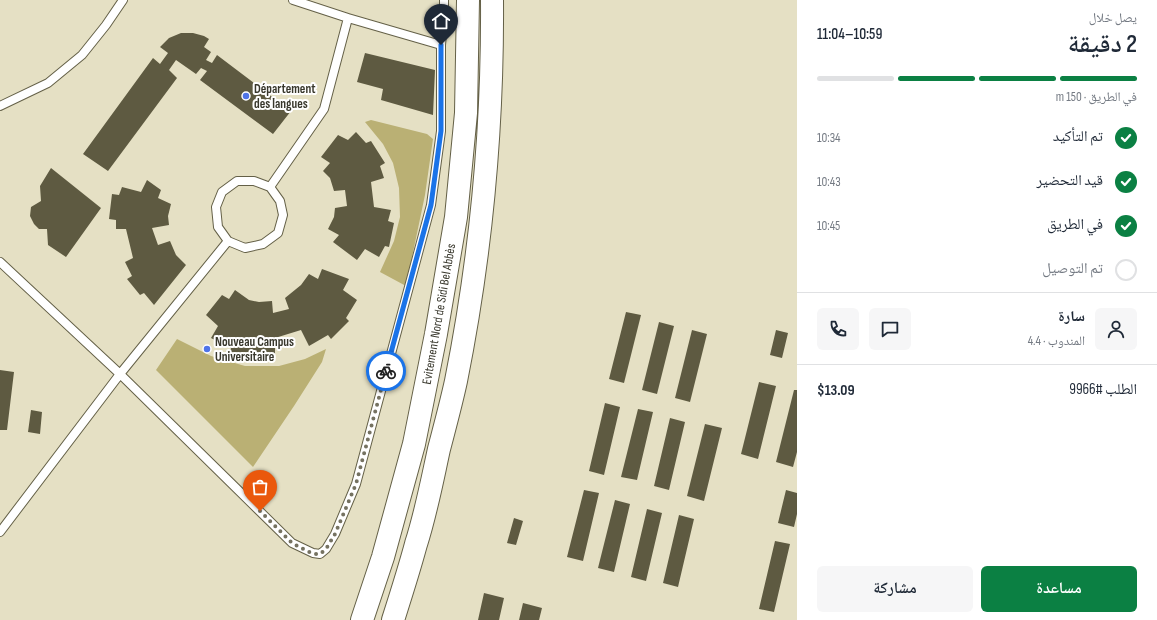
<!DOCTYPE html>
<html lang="ar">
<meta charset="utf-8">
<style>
body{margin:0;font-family:"Sofia Sans Condensed","Noto Naskh Arabic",sans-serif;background:#f6f6f7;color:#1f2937;direction:rtl;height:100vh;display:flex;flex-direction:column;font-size:15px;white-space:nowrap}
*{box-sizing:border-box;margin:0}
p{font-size:13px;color:#747a83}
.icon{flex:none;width:22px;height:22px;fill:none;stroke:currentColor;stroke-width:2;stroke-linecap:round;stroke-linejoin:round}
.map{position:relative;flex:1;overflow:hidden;direction:ltr}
.panel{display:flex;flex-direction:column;background:#fff;width:360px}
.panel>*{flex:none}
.pin{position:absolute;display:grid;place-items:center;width:34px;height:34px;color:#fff;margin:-41px -17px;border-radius:50% 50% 50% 0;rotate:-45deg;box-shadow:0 0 4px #0007}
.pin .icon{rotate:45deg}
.courier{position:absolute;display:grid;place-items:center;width:40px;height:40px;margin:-20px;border:3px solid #1a73e8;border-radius:50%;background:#fff;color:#222;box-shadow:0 1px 5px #0007}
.overview em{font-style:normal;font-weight:600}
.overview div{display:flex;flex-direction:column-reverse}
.overview{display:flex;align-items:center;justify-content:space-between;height:68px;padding:0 20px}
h1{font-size:26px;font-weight:600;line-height:30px}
.bar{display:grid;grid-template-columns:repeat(4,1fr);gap:6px 4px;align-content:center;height:48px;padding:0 20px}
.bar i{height:5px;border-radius:3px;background:#e0e1e3}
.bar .selected{background:#0b8043}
.bar p{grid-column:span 4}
.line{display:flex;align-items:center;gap:10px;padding:0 20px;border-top:1px solid #e0e1e3}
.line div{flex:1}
.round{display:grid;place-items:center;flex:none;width:42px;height:42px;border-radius:6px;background:#f6f6f7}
ol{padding:0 20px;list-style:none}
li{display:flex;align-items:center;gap:12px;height:44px}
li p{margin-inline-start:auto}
li .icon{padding:4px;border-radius:50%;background:#0b8043;color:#fff;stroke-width:4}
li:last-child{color:#747a83}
li i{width:22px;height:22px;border:2px solid #e0e1e3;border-radius:50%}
.primary-button{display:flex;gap:8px;margin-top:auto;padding:8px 20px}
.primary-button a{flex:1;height:46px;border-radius:6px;background:#0b8043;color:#fff;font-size:16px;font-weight:600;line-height:46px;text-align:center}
.primary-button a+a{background:#f6f6f7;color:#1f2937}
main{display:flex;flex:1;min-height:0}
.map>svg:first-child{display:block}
</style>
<main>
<section class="panel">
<div class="overview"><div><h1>2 دقيقة</h1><p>يصل خلال</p></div><em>10:59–11:04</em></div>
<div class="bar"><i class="selected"></i><i class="selected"></i><i class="selected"></i><i></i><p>في الطريق · 150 m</p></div>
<ol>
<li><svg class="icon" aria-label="check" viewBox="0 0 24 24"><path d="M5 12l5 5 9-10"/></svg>تم التأكيد<p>10:34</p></li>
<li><svg class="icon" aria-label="check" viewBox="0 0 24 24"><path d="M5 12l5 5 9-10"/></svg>قيد التحضير<p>10:43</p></li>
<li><svg class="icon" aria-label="check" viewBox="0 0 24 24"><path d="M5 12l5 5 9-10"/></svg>في الطريق<p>10:45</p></li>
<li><i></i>تم التوصيل</li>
</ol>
<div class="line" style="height:72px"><a class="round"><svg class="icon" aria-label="person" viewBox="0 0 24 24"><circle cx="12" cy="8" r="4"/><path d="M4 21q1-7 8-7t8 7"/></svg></a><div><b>سارة</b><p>المندوب · 4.4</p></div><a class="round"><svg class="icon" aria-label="chat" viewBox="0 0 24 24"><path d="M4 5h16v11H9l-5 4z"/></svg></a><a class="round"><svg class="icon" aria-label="phone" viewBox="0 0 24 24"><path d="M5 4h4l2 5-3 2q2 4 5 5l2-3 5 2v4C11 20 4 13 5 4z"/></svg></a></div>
<div class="line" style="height:52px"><div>الطلب #9966</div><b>$13.09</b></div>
<div class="primary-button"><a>مساعدة</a><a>مشاركة</a></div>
</section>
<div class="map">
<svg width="797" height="620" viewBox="0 0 797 620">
<rect width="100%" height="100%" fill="#e5e0c4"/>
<path fill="#bab074" d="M371,120l56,14 6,5 -8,56 -19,91 -26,-14 14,-31 6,-24 -1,-29 -6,-25 -10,-19 -18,-22z
M177,339l34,17 34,10h34l26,-7 21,-10 -4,13 -28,44 -41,61 -97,-97z"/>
<path fill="#5e5a41" d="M181,33h12l11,3 5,3 -5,8 7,5 -5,8 6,3 5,-8 74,56 -18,23 -73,-54 7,-9 -6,-3 -5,6 -20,-14 -7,10 8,8 -69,93 -25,-17 70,-96 7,6 8,-11 -8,-6 9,-9z
M365,53l70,17 -2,45 -52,-15 2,-11 -26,-7z
M356,132l10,11 5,-2 14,22 -5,3 4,12 -13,4 3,25 17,3 -3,11 6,2 -5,24 -4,-1 -6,11 -14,-8 -8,11 -24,-18 6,-7 -11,-6 6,-12 1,-9 12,-2 -2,-16 -11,1 -4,-13 -7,-7 7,-8 -9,-6 17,-22 10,5z
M51,168l50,40 -35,49 -18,-12 -1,-16h-8l-5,-5 -4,-8 1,-9 10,-6 -1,-15z
M147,180l14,10 -3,8 13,6 -3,12 1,9 -17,3 6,17 12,-4 6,14 10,10 -32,40 -10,-12 -4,2 -13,-16 5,-3 -7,-14 8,-4 -7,-29h-10v-9l-7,-1 3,-25 7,1 3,-8 19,5z
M322,269l27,10 -6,11 14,10 -11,18 3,3 -18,18 -3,-4 -19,11 -8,-16 -26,8v16l-19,1 -3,6 -24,-7 2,-6 -20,-10 7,-12 -12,-11 16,-20 7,4 6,-9 14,10 10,2 13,-1 1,12 16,-4 -4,-11 16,-13 8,-11 9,5z
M626,312l15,3 -17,68 -15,-4z
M659,322l15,4 -17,68 -15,-4z
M692,330l15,4 -17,68 -15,-4z
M776,330l12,3 -6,25 -12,-3z
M0,370l14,2 -7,58h-7z
M759,382l17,4 -18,73 -17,-5z
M794,390h3v62l-4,15 -17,-5z
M605,403l15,4 -16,68 -15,-4z
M638,409l15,3 -16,68 -16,-3z
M31,410l11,2 -2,22 -12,-2z
M670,418l15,4 -16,68 -15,-4z
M705,424l17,4 -18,73 -17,-5z
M584,490l15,3 -16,68 -16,-4z
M786,490l11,3v21l-3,13 -16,-4z
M615,500l15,4 -16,68 -16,-4z
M647,509l15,4 -16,68 -15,-4z
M679,515l15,4 -16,68 -15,-4z
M514,518l9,3 -7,24 -9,-2z
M775,541l15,3 -16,68 -15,-3z
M484,593l20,5 -5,22h-21z
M523,603l19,5 -3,12h-20z"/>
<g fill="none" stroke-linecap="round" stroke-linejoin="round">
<g stroke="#646047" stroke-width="10">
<path id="lane" d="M293,0l55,18
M0,106l48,-23 34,-28 24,-30 17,-25
M237,181h17l16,6 10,14 3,14 -5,18 -15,11 -18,4 -17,-7 -10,-14 -2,-20 6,-15z
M270,187l54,-78 24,-91 93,27 3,-33v-12
M0,262l120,112 172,169 21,10 7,1 6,-5 9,-15 21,-50 75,-279 10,-74v-86
M0,532l120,-158 108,-133"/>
</g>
<g stroke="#646047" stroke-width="24">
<path id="highway" d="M362,620l21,-63 31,-113 22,-110 20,-117 10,-104 2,-113
M393,620c8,-25 16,-50 23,-76 10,-31 16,-63 23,-95 6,-23 12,-45 17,-68 25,-125 37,-253 36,-381"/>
</g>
<use href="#lane" stroke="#fff" stroke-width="8"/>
<use href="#highway" stroke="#fff" stroke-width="22"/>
</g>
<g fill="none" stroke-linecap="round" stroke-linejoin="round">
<path stroke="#757261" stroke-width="4" stroke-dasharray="0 7.2" d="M260,511l32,32 21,11h7l6,-5 9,-15 21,-50 30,-113"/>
<path stroke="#1a73e8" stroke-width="5" d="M386,371l45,-166 10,-74v-86"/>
</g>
<g fill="#4f74e8" stroke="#fff" stroke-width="1.5">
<circle cx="246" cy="96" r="4"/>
<circle cx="207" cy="349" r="4"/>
</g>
<g text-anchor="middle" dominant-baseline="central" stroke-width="4" stroke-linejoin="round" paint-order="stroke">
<g font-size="13" font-weight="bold" fill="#38372c" stroke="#fff" text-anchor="start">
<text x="254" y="89">Département<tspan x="254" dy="15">des langues</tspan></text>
<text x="215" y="342">Nouveau Campus<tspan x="215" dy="15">Universitaire</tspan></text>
</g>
<g font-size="13" fill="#38372c" stroke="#fff">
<text transform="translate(439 314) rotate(-80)">Evitement Nord de Sidi Bel Abbès</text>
</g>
</g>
</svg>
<div class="pin" style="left:260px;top:511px;background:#ea580c"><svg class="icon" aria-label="bag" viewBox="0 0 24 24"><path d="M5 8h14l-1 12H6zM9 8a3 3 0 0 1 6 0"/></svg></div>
<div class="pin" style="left:441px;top:45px;background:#1f2937"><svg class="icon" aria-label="home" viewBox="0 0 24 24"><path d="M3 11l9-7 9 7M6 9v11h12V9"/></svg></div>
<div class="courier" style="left:386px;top:371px"><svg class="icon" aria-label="bike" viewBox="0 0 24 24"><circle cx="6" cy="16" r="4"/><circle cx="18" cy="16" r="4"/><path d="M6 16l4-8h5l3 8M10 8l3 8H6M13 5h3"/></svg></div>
</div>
</main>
